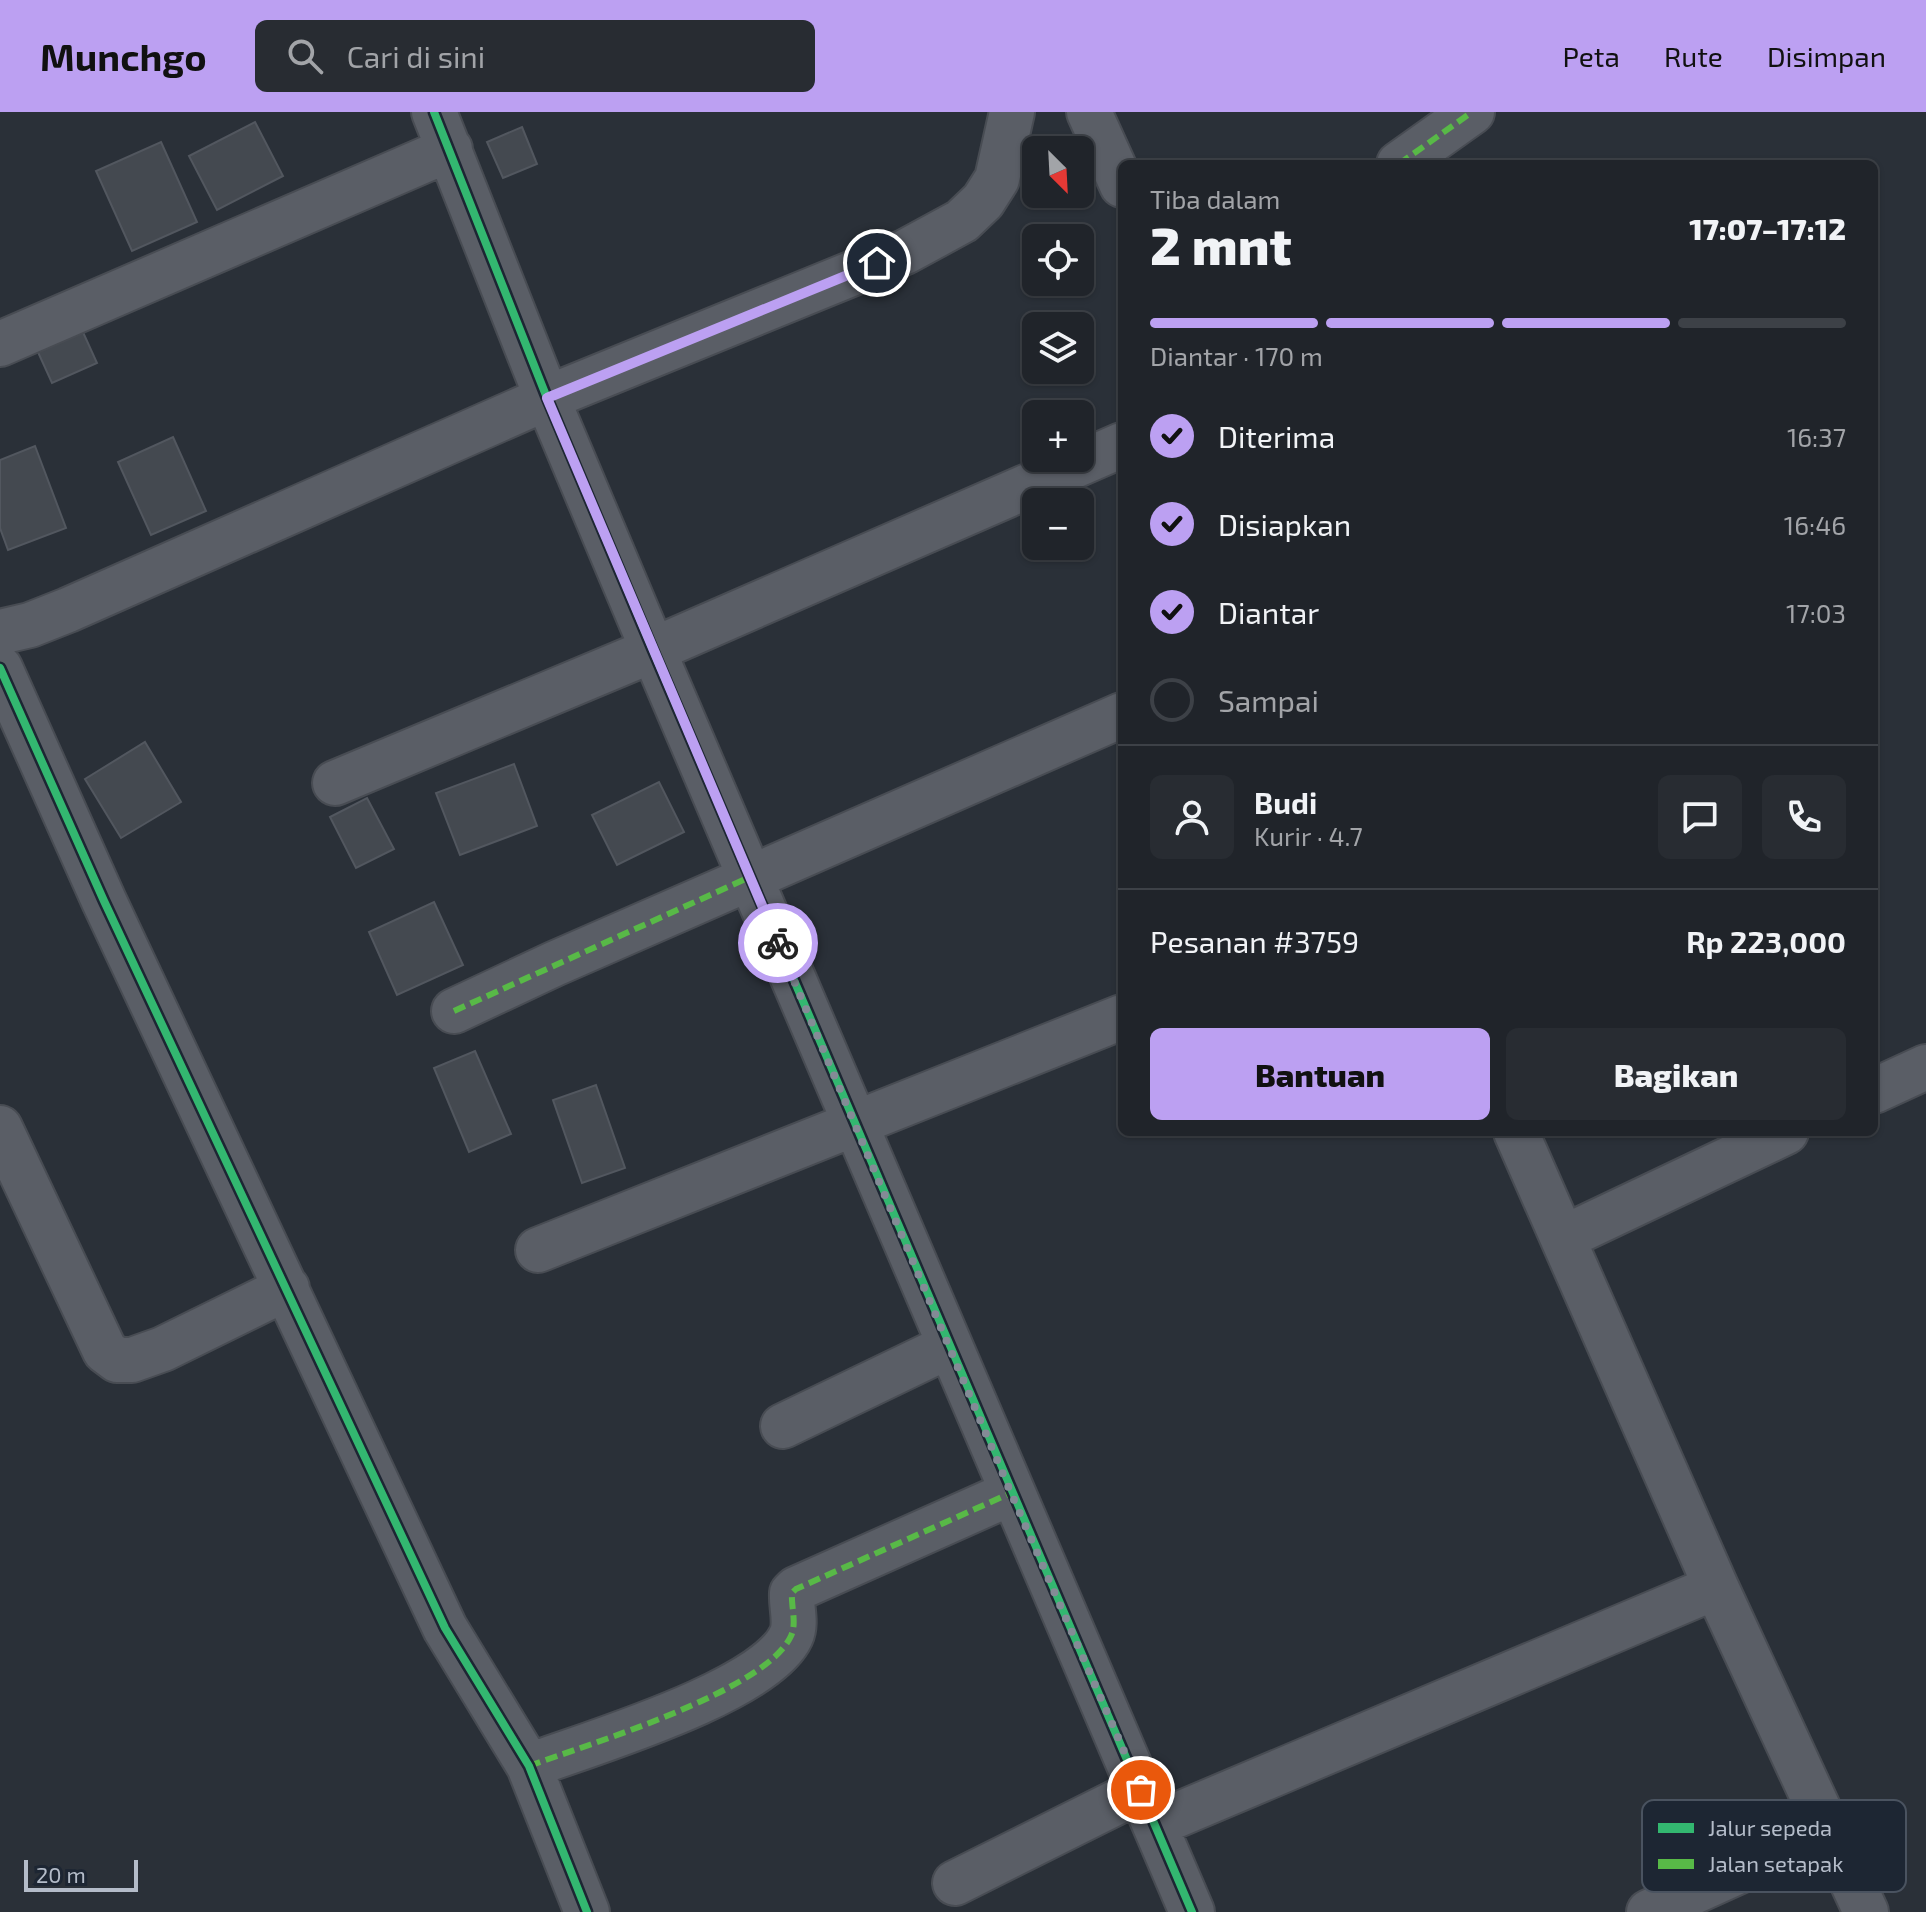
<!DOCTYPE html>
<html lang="id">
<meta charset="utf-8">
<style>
body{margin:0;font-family:"Exo 2",sans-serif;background:#282c32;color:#f1f3f6;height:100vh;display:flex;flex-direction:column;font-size:30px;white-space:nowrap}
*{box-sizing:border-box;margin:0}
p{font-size:26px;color:#a2a4a8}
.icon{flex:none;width:44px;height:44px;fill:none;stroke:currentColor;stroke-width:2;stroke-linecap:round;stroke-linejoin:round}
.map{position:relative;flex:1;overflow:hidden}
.panel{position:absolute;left:1118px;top:48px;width:760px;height:976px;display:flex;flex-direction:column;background:#20242a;border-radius:12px;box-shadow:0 2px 6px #0004,0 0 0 2px #3d4147}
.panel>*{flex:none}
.needle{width:52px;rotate:156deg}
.fabs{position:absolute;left:1022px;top:24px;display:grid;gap:16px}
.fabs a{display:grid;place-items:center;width:72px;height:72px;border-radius:12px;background:#20242a;box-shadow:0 2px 6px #0004,0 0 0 2px #3d4147;font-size:40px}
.scale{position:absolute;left:24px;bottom:20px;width:114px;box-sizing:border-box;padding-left:8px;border:4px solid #b4bcc9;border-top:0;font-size:22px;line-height:28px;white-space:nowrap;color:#b4bcc9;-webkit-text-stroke:6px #1d2633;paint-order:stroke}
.pin{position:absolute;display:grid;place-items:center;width:68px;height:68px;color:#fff;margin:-34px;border:4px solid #fff;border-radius:50%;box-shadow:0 2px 8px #0007}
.courier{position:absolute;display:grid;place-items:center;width:80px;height:80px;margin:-40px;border:6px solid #bca0f2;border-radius:50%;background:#fff;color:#222;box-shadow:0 2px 10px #0007}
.overview em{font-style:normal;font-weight:800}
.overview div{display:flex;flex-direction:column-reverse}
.overview{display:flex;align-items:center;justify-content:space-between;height:136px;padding:0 32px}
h1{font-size:52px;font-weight:800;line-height:60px}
.bar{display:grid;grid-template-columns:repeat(4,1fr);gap:12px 8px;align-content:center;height:96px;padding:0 32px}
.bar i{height:10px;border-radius:6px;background:#3d4147}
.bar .active{background:#bca0f2}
.bar p{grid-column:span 4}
.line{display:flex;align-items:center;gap:20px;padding:0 32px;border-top:2px solid #3d4147}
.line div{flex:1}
.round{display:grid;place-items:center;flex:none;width:84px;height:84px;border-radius:12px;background:#282c32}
ol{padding:0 32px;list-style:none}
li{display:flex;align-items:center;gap:24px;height:88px}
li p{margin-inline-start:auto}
li .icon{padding:8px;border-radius:50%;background:#bca0f2;color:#111;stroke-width:4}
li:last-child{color:#a2a4a8}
li i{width:44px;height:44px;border:4px solid #3d4147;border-radius:50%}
.cta{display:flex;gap:16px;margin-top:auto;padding:16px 32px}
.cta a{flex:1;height:92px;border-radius:12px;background:#bca0f2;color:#111;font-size:32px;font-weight:800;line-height:92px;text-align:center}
.cta a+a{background:#282c32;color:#f1f3f6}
header{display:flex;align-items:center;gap:48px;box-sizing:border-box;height:112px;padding:0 40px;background:#bca0f2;color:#111}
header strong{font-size:38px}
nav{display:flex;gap:44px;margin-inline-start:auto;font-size:28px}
.search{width:560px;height:72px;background:#282c32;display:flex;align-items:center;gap:20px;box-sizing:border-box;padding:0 28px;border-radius:12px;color:#a2a4a8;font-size:30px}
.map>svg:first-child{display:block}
</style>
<header>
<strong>Munchgo</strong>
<div class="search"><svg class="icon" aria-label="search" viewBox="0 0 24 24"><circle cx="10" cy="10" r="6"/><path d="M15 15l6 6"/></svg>Cari di sini</div>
<nav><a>Peta</a><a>Rute</a><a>Disimpan</a></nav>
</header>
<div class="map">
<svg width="1926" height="1800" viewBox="0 0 1926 1800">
<rect width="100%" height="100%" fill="#2a3038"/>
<path fill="#444950" stroke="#52575f" stroke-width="2" d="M255,10l28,54 -66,34 -28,-54z
M522,15l15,37 -34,14 -16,-36z
M161,30l36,80 -65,29 -36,-80z
M82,218l15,33 -45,20 -15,-33z
M173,325l33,74 -55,24 -33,-73z
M35,334l31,82 -58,22 -8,-22v-68z
M145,630l36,60 -60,36 -36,-59z
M514,652l23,62 -77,29 -24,-62z
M659,670l25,50 -67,33 -25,-50z
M367,686l27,51 -38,19 -26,-51z
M434,790l29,63 -66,30 -28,-63z
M475,939l36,83 -42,18 -35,-84z
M596,973l29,83 -43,15 -29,-83z"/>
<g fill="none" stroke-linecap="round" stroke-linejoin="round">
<g stroke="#484c53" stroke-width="48">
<path id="minor" d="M434,0l113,286 106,252 539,1262
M1089,0l33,73
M1399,52l73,-52
M0,232l450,-195
M0,520l30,-7 38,-15 479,-212 358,-146 57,-31 21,-20 14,-22 15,-67
M0,556l104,233 341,727 84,138 58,146
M335,671l318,-133 469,-205
M454,899l100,-47 568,-249
M1874,979l52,-24
M0,1016l105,223 12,9h15l31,-11 124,-61
M1516,1020l200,455 150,325
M1563,1126l223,-106
M538,1138l584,-233
M783,1314l166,-80
M529,1654c59,-22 236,-74 262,-130 6,-13 0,-29 1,-43l4,-4 215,-96
M1156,1712l560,-237
M955,1771l186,-93
M1649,1800l181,-82"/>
</g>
<use href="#minor" stroke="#5a5e66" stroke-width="44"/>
<path stroke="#58b947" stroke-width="6" stroke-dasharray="12 6" stroke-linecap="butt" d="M1399,52l73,-52
M454,899l296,-134
M529,1654c59,-22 236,-74 262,-130 6,-13 0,-29 1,-43l4,-4 215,-96"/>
<g stroke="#1d2633" stroke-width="13">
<path id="cycleway" d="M434,0l113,286 106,252 539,1262
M0,556l104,233 341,727 84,138 58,146"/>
</g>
<use href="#cycleway" stroke="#33b770" stroke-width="8"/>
</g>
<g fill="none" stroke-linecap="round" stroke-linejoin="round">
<path stroke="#848b96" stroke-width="8" stroke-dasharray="0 14.4" d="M778,831l233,550 130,297"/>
<path stroke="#bca0f2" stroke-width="10" d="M778,831l-231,-545 330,-135"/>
</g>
<rect x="1642" y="1688" width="264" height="92" rx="12" fill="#1d2633" stroke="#4a5360" stroke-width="2"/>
<rect x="1658" y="1711" width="36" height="10" fill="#33b770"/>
<rect x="1658" y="1747" width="36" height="10" fill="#58b947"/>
<g font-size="22" fill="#b4bcc9">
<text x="1708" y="1724">Jalur sepeda</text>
<text x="1708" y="1760">Jalan setapak</text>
</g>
</svg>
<div class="fabs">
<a><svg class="needle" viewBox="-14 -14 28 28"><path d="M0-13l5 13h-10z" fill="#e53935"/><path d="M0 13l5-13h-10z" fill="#a2a4a8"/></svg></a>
<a><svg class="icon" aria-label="locate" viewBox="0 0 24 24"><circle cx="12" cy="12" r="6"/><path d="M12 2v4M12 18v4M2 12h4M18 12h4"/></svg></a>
<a><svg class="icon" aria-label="layers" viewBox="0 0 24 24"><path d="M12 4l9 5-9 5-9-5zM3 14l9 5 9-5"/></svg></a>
<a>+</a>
<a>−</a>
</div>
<div class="scale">20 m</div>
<div class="pin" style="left:1141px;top:1678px;background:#ea580c"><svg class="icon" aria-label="bag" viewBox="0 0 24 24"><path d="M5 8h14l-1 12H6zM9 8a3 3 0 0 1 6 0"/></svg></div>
<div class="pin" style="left:877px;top:151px;background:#1f2937"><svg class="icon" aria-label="home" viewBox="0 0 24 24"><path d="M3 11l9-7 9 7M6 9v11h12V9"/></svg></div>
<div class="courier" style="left:778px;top:831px"><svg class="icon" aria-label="bike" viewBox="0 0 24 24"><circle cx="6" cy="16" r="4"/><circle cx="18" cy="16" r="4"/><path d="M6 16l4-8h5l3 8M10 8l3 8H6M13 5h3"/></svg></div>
<section class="panel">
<div class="overview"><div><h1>2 mnt</h1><p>Tiba dalam</p></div><em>17:07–17:12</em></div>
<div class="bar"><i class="active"></i><i class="active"></i><i class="active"></i><i></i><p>Diantar · 170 m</p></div>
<ol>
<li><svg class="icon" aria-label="check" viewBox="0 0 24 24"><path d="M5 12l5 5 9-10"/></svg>Diterima<p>16:37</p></li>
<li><svg class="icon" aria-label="check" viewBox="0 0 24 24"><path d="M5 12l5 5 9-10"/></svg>Disiapkan<p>16:46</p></li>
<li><svg class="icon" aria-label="check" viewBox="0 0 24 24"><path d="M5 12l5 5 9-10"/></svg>Diantar<p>17:03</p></li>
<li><i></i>Sampai</li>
</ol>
<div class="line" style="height:144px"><a class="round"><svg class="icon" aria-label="person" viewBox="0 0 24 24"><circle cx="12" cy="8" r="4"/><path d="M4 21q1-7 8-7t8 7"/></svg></a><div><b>Budi</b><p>Kurir · 4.7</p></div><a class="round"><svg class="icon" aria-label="chat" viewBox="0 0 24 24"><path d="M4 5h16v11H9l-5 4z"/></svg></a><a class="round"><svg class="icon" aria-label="phone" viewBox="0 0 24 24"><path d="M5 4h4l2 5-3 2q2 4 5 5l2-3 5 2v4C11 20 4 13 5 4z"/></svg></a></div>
<div class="line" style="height:104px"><div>Pesanan #3759</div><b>Rp 223,000</b></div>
<div class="cta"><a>Bantuan</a><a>Bagikan</a></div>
</section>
</div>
